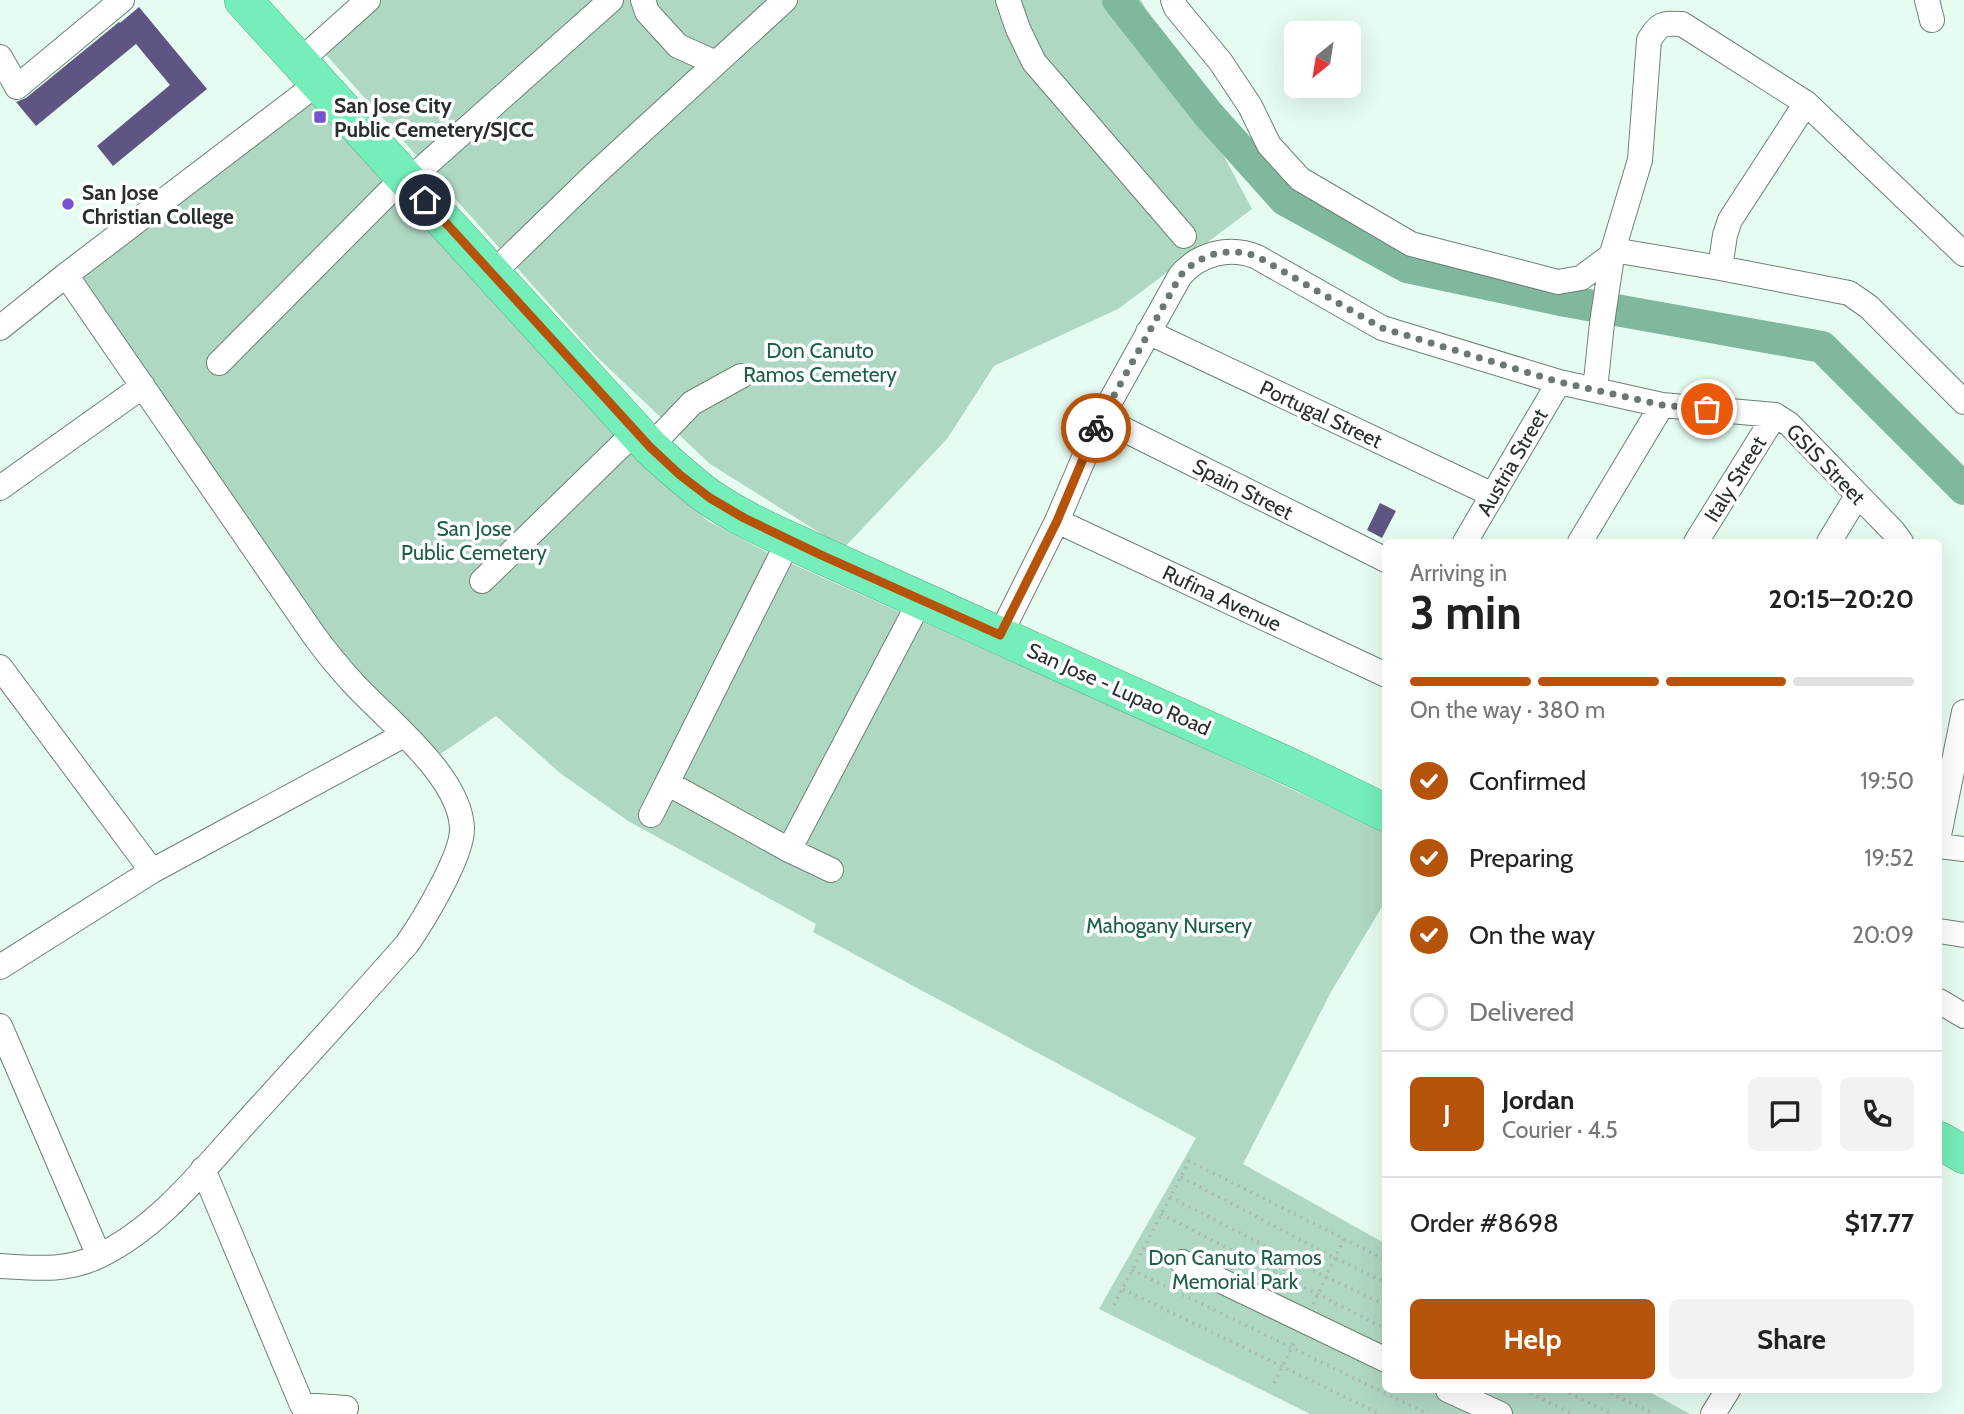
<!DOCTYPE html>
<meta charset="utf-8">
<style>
body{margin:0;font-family:Cabin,sans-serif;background:#f2f2f2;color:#222;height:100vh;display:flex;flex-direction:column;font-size:26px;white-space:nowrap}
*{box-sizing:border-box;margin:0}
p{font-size:23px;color:#767676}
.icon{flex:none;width:38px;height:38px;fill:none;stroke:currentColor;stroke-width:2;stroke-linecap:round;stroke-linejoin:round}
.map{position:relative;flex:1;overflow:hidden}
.panel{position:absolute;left:1382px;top:539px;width:560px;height:854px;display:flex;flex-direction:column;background:#fff;border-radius:10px;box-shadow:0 7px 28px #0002}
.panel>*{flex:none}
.needle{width:46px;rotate:210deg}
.fabs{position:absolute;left:1284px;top:21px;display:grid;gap:14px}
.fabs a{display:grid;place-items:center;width:77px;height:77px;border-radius:10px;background:#fff;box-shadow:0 7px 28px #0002;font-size:35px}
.pin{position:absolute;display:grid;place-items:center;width:60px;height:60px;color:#fff;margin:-30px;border:4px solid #fff;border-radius:50%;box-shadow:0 2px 7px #0007}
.courier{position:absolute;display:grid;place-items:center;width:70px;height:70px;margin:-35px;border:5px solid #b45309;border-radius:50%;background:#fff;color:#222;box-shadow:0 2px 9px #0007}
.head em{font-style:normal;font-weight:700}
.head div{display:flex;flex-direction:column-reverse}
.head{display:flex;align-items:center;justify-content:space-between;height:119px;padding:0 28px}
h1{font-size:46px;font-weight:700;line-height:52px}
.bar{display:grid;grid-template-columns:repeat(4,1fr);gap:10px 7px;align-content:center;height:84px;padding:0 28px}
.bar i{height:9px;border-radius:5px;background:#e0e0e0}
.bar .on{background:#b45309}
.bar p{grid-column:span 4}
.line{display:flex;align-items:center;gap:18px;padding:0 28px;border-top:2px solid #e0e0e0}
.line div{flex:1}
.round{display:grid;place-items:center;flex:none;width:74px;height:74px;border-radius:10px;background:#f2f2f2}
ol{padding:0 28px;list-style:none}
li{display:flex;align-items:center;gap:21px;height:77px}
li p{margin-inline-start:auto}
li .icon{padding:7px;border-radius:50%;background:#b45309;color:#fff;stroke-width:4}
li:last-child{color:#767676}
li i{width:38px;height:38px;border:4px solid #e0e0e0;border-radius:50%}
.cta{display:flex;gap:14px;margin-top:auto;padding:14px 28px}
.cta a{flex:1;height:80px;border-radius:10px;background:#b45309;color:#fff;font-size:28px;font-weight:700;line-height:80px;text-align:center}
.cta a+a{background:#f2f2f2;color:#222}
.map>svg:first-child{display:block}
</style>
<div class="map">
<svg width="1964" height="1414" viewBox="0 0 1964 1414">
<rect width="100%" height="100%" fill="#e7fcf1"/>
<path fill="#afd8c3" d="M375,0h766l111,209 -134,100 -124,57 -47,73 -103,109 -134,-84 -112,-106 -278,-310z
M308,99l315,346 85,76 62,33 385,172 231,107v67l-55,92 -88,172 143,80v146h260l44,24h-380l-211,-105 97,-171 -383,-206 3,-8 -188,-103 -68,-48 -64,-57 -60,41 -87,-90 -269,-388z"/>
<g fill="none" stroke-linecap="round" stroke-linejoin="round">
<path stroke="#7fb89c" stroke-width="32" d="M1118,0l90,114 77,86 122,67 159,34 256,46 142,142"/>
</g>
<path fill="#5e5582" d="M139,7l68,82 -94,77 -16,-20 73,-61 -34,-41 -100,82 -20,-24 10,-4 93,-76 1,1z
M1380,503l16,8 -14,27 -15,-8z"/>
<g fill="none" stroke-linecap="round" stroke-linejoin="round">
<g stroke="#6d8076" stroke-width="26">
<path id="minor" d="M643,0l4,12 31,34 38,17
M1008,0l10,29 16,33 150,174
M1173,0l3,8 44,53 30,45 19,39 31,34 111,65 147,38 23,-4 31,-23
M1927,0l5,20
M0,57l17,30 105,-87
M299,62l69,-62
M408,181l203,-181
M1613,250l107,18 129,25 20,14 95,95
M1720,268l5,-33 5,-15 76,-117
M492,274l102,-99 191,-175
M0,328l66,-53 252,-192
M1148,332l345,163
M219,363l185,-186
M1595,390l7,-67 11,-73 27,-90 9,-120c11,-17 13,-17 33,-16l124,79 158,151
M1101,418l285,142
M650,447l42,-44 49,-27
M0,488l143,-102
M1057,521l329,154
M1465,542l94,-160
M1580,542l82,-137
M1696,542l79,-127
M1829,542l28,-46
M482,581l154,-150
M1000,635l57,-114 44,-103 79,-142c19,-23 50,-30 77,-19l125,71 177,54 103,23 113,10 14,9 104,107 8,11
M0,667l152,204 252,-136
M667,783l122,67 42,20
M651,815l138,-275
M1939,835l25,-123
M1939,846l25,3
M789,850l132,-251
M1939,931l25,4
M0,967l152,-96
M1939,1001l25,15
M0,1026l99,230
M203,1169l99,236 44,3
M1182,1262l204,98
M0,1266c35,2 66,6 99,-10 62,-30 106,-89 152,-139 52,-57 105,-115 156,-173 16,-23 56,-89 55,-116 -2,-52 -74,-107 -108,-144 -15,-16 -28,-32 -41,-50l-247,-359
M1448,1390l52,24
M1713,1414l15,-24"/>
</g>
<g stroke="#5aac88" stroke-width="38">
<path id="highway" d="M243,0l407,447c19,17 38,35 59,50 34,24 74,40 112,58l474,214 91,44
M1939,1140l25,15"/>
</g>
<path stroke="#aabab2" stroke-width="3.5" stroke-dasharray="2 5" stroke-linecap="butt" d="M1181,1177l154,81 51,25
M1170,1197l156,80 60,28
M1161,1214l225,115
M1132,1270l296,144
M1123,1289l257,125
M1313,1304l31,-65
M1114,1305l75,-144 197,99
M1274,1383l22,-44
M1524,1390l49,24
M1563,1390l49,24
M1604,1390l50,24"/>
<use href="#minor" stroke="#fff" stroke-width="24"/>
<use href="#highway" stroke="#75eeb9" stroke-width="37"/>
</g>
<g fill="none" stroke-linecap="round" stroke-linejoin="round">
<path stroke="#6b7771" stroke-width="7" stroke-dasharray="0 12.6" d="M1096,428l84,-152c20,-23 50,-30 78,-19l124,71 177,54 103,23 45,4"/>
<path stroke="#b45309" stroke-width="9" d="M425,200l225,247 30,28 30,23 34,20 77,37 179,80 57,-114 39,-93"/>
</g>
<g fill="#7554cd" stroke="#fff" stroke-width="2.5">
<rect x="313" y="110" width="14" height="14" rx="3.5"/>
<circle cx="68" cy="204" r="7"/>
</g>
<g text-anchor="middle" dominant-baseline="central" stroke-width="7" stroke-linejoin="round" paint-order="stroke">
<g font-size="21" font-weight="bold" fill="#28302c" stroke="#fff" text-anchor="start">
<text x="334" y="105">San Jose City<tspan x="334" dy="24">Public Cemetery/SJCC</tspan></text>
<text x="82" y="192">San Jose<tspan x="82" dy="24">Christian College</tspan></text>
</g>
<g font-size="21" fill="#1c6045" stroke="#fff">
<text x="820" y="350">Don Canuto<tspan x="820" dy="24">Ramos Cemetery</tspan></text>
<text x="474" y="528">San Jose<tspan x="474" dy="24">Public Cemetery</tspan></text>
<text x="1169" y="925">Mahogany Nursery</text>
<text x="1235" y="1257">Don Canuto Ramos<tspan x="1235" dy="24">Memorial Park</tspan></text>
</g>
<g font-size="21" fill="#28302c" stroke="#fff">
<text transform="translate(1321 414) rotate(25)">Portugal Street</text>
<text transform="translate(1512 462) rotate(-60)">Austria Street</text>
<text transform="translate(1826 464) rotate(46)">GSIS Street</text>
<text transform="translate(1735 479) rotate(-58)">Italy Street</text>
<text transform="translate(1243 489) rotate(27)">Spain Street</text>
<text transform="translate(1222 598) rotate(25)">Rufina Avenue</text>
<text transform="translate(1119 689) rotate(24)">San Jose - Lupao Road</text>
</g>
</g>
</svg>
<div class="fabs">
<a><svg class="needle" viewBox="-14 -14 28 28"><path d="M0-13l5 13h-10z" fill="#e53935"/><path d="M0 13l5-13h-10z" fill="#767676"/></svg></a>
</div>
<div class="pin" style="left:1707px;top:409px;background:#ea580c"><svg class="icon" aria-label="bag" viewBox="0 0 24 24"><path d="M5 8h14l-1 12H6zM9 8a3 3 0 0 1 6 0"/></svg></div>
<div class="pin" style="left:425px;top:200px;background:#1f2937"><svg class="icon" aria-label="home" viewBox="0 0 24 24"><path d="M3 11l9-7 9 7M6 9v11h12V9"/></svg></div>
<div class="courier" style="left:1096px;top:428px"><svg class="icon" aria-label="bike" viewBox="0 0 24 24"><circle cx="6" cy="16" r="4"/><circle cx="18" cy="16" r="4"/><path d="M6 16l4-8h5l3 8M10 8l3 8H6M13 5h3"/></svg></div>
<section class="panel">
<div class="head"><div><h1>3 min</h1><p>Arriving in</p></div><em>20:15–20:20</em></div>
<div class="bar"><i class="on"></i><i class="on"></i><i class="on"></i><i></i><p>On the way · 380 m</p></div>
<ol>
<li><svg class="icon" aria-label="check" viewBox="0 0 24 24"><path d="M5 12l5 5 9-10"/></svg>Confirmed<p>19:50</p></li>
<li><svg class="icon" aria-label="check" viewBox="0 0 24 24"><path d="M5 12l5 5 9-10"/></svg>Preparing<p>19:52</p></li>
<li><svg class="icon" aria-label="check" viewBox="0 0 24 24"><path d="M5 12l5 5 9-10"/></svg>On the way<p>20:09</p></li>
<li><i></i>Delivered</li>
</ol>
<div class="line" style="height:126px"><b class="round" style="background:#b45309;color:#fff">J</b><div><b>Jordan</b><p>Courier · 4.5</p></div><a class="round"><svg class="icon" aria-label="chat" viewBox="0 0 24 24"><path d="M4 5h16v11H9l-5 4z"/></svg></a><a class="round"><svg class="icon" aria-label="phone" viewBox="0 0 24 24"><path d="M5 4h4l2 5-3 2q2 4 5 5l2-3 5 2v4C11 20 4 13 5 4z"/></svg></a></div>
<div class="line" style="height:91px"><div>Order #8698</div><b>$17.77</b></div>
<div class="cta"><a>Help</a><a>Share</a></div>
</section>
</div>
